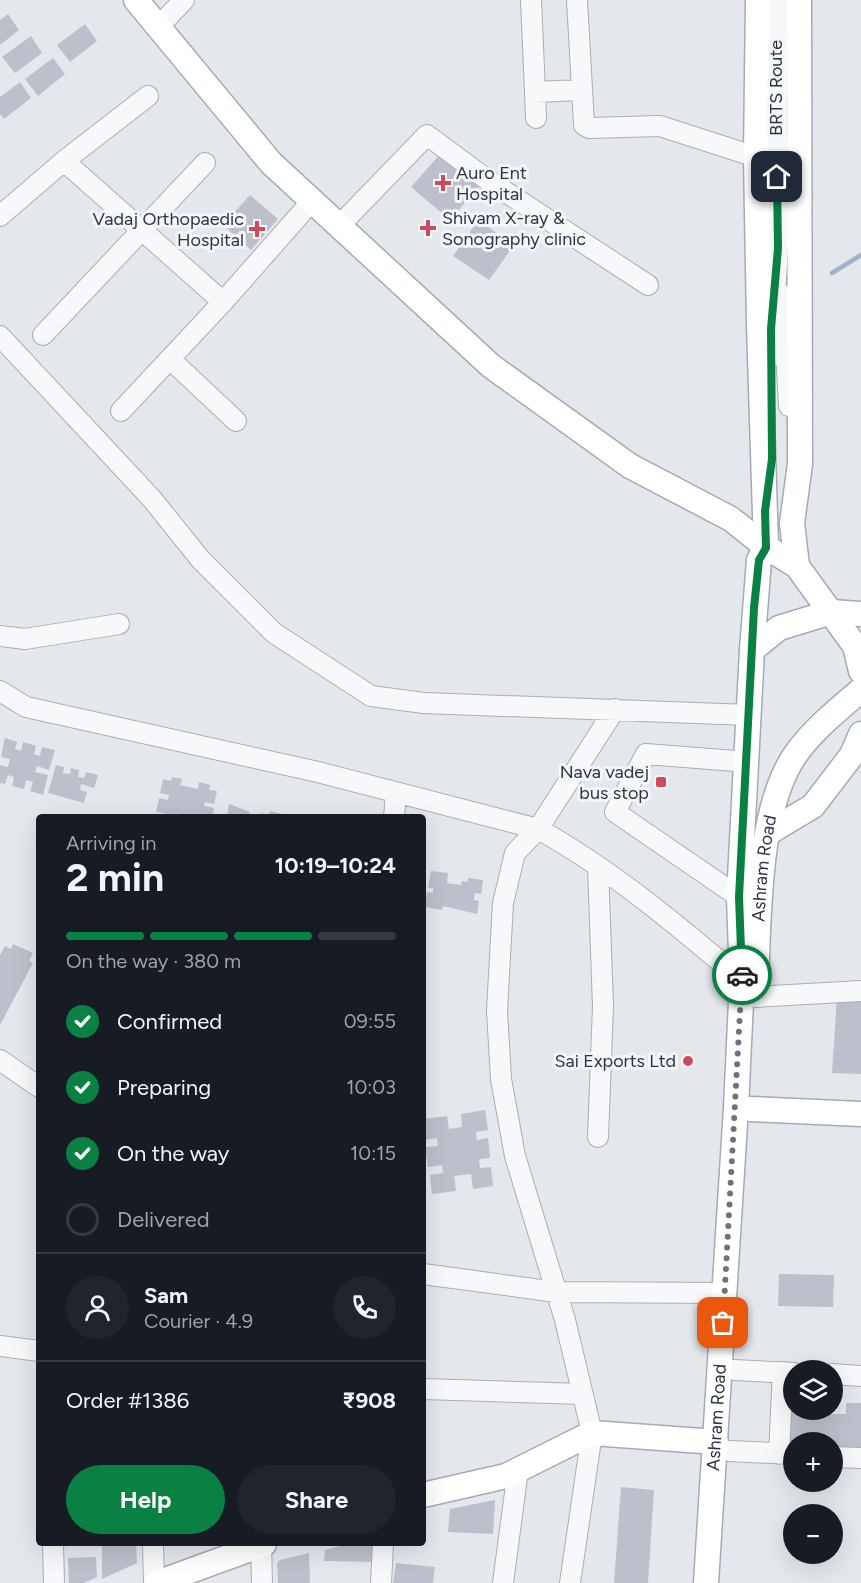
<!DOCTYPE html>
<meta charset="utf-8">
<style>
body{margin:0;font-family:Figtree,sans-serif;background:#20242c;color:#f1f3f6;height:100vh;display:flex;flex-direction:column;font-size:22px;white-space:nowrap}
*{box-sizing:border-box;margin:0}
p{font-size:20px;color:#9ea1a6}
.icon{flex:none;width:33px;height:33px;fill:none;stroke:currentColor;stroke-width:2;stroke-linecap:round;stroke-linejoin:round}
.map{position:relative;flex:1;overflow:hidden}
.panel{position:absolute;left:36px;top:814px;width:390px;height:732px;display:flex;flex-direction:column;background:#171b24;border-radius:6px;box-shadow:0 6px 24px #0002}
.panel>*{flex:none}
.fabs{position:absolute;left:783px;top:1360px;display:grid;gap:12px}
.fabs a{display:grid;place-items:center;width:60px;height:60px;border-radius:50%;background:#171b24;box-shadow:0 6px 24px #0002;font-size:30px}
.pin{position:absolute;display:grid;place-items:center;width:51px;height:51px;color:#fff;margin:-26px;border-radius:12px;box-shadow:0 3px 9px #0006}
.courier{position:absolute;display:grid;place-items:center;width:60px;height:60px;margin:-30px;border:4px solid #0b8043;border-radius:50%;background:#fff;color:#222;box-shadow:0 2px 8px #0007}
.headline em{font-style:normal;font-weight:700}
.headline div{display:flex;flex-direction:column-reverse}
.headline{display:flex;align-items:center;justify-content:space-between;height:102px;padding:0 30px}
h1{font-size:39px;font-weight:700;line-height:45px}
.bar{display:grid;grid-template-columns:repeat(4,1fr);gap:9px 6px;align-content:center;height:72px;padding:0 30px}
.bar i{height:8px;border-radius:4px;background:#363941}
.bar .active{background:#0b8043}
.bar p{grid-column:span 4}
.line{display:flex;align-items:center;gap:15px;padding:0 30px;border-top:2px solid #363941}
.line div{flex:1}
.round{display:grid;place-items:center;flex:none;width:63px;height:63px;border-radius:32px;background:#20242c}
ol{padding:0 30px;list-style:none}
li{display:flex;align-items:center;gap:18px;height:66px}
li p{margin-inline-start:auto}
li .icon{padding:6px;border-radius:50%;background:#0b8043;color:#fff;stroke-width:4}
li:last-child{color:#9ea1a6}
li i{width:33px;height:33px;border:3px solid #363941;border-radius:50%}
.button{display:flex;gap:12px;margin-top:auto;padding:12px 30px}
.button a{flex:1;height:69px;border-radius:36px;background:#0b8043;color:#fff;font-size:24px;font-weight:700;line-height:69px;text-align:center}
.button a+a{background:#20242c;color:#f1f3f6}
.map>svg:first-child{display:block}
</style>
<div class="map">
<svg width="861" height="1583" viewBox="0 0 861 1583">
<rect width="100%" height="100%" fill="#e4e7ec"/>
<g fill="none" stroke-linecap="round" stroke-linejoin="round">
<path stroke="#9fb4cc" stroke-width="4.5" d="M832,273l29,-18"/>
</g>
<path fill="#bbc0ca" d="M8,14l11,16 -19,15v-25z
M85,24l12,17 -27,21 -13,-17z
M31,36l11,17 -27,20 -13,-16z
M53,58l12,16 -27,22 -13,-17z
M20,82l11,16 -27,21 -4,-5v-17z
M442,152l38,33 -30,35 -39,-33z
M250,195l28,24 -27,31 -28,-25z
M478,220l36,25 -25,35 -36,-24z
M5,738l12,4 -2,7 6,2 2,-9 13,4 -2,8 6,2 2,-9 13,3 -6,20 -12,-4 -2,6 13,3 -5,20 -13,-4 3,-9 -7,-2 -2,9 -12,-3 2,-9 -6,-2 -3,9 -5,-1v-18l8,2 2,-8 -9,-2z
M56,765l8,2 -1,6 7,1 1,-6 8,2 -1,7 6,1 2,-6 12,3 -4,13 -13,-4 -1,6 7,2 -3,11 -36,-10z
M172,777l10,2 -2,6 18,4 1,-7 11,3 -1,5 8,1 -3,13 -9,-2 -1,4 10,2 -2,10h-20l-17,-5 -1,5h-6l-4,-1v-4l-8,-1 3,-14 9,2 1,-5 -9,-2 3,-14 8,2z
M229,804l21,8 -1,6 -22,-1z
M270,811l12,3 -1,4h-21l1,-5 8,2z
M431,871l17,2 -1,10 14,2 1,-4 5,1 1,-4 15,2 -2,14 -6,-1 -1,7 5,1 -2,13 -34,-8 -1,4 -17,-3 2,-15 6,1v-5h-5z
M13,944l20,9 -4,8 4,2 -33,62v-70l5,-9 6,3z
M837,997l24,1v76l-29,-1z
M485,1110l3,20 -12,2 1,8 11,-2 2,20 -11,1 1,9 11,-1 2,19 -20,3 -2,-15 -17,2 2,15 -24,3 -2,-19 13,-2 -1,-8 -14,2 -3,-20 13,-1 -1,-8 -12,2 -2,-21 24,-3 2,13 13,-2 -1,-13z
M779,1274l55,1 -1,32 -55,-1z
M789,1400h5v10h19v4h33v-11h15v57l-29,-1v-16h-38v15h-7z
M621,1487l33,3 -6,93h-34z
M495,1500l-2,34 -45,-2 2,-23z
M102,1544h34l1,19 -35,16z
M348,1544h25v18l-49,-1 1,-11z
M309,1553l1,30h-32l-1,-20 3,-3z
M96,1557l1,20 -13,6h-15l-1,-25z
M396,1563l39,4 -2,16h-40z"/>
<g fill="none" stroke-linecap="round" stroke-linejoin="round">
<g stroke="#a9aeb7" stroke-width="22">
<path id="minor" d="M531,0l4,92 46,-2
M577,0l7,125 5,3 71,-2 96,31
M158,27l26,-27
M535,92l1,26
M64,161l84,-65
M0,216l64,-55 159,141
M339,226l88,-91 62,46 159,104
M783,295l6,111
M43,335l162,-172
M0,336l152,163 49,61 73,73 97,63 53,7 325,12
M771,357l7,-110 -1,-247
M170,359l66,62
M121,411l102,-109 81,-92
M0,636l25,3 94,-15
M0,691l26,16 292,65 220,57c74,41 139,96 204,151
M394,818l2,-25
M739,897l-124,-85 31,-58 102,8
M755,997l106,-6
M0,1060l39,27
M598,1137l5,-131 -5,-139
M423,1274l133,18 169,1
M0,1346l39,5
M734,1370l60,3
M832,1374l29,2
M423,1389l160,5
M729,1451l65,3
M779,1454l4,-82
M832,1457l29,1
M53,1544l1,39
M153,1544l1,39
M261,1544l1,39
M381,1583l2,-39
M503,1583l15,-113
M570,1583l22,-150 -27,-113 -50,-164 -14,-77 -4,-68 6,-108 12,-50 23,-24 77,-120"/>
</g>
<g stroke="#a3abb8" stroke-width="27">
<g id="major">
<path d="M136,0l135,163 220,203 139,100 101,53 35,28 31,19 58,80 6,25"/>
<path d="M797,566l-5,-43 8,-59 -1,-464"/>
<path d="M752,650l7,-90 7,-13 -7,-223 -3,-167 2,-157"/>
<path d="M768,833l45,-27 39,-51 9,-21"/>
<path id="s1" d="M756,984c3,-66 1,-179 42,-233 17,-23 41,-42 63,-61"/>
<path d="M750,1109l111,5"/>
<path d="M423,1495l83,-19 86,-43 124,9"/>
<path d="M157,1583l107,-39"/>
<path id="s2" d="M706,1583l30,-475 6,-128 -3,-83 13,-247 27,-22 52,-16 30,2"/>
</g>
</g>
<use href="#minor" stroke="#f7f8fa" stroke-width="20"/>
<use href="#major" stroke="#fff" stroke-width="24"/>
</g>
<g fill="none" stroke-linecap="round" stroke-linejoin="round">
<path stroke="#6c737f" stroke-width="6" stroke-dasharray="0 10.8" d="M723,1323l19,-348"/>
<path stroke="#0b8043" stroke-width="8" d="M742,975l-3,-78 15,-289 5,-48 7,-12 -1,-37 7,-52 -1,-130 7,-81 -1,-71"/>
</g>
<g fill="#d1495b" stroke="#f4f6f9" stroke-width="2">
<path d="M440 174h6v6h6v6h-6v6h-6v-6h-6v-6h6z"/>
<path d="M425 219h6v6h6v6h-6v6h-6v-6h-6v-6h6z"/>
<path d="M254 220h6v6h6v6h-6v6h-6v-6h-6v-6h6z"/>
<rect x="655" y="776" width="12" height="12" rx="3"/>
<circle cx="688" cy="1061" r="6"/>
</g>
<g text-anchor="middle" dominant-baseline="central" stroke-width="6" stroke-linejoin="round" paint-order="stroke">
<g font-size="18" fill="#2b3445" stroke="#f4f6f9">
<text transform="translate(776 88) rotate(-90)">BRTS Route</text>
<text stroke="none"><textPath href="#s1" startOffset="116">Ashram Road</textPath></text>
<text stroke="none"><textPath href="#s2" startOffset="166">Ashram Road</textPath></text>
</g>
<g font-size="18" fill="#2b3445" stroke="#f4f6f9" text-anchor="end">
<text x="456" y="173" text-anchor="start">Auro Ent<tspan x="456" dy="21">Hospital</tspan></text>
<text x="442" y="218" text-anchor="start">Shivam X-ray &amp;<tspan x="442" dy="21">Sonography clinic</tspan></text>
<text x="244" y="219">Vadaj Orthopaedic<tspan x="244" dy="21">Hospital</tspan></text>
<text x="649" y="772">Nava vadej<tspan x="649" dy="21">bus stop</tspan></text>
<text x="676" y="1061">Sai Exports Ltd</text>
</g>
</g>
</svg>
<div class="fabs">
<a><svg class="icon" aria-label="layers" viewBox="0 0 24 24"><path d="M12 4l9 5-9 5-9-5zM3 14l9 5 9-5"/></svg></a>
<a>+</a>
<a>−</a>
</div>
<div class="pin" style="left:723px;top:1323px;background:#ea580c"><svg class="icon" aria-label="bag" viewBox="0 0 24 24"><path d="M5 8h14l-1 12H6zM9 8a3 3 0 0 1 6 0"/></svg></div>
<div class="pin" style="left:777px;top:177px;background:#1f2937"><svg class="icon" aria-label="home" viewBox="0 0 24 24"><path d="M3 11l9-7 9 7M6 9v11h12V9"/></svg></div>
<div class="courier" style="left:742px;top:975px"><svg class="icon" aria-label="car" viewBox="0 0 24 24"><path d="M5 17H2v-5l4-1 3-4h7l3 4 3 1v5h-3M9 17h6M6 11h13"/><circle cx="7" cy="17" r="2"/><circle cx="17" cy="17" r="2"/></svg></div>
<section class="panel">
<div class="headline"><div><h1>2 min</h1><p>Arriving in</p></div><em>10:19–10:24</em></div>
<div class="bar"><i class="active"></i><i class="active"></i><i class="active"></i><i></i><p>On the way · 380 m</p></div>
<ol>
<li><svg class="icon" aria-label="check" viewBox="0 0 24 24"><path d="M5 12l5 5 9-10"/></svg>Confirmed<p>09:55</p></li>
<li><svg class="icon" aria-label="check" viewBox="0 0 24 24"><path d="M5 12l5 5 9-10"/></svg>Preparing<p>10:03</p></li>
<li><svg class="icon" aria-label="check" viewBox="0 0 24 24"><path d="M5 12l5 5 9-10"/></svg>On the way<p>10:15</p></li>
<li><i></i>Delivered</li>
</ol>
<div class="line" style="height:108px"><a class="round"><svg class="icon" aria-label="person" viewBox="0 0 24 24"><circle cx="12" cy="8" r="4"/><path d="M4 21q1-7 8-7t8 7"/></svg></a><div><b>Sam</b><p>Courier · 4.9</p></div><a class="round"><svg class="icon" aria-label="phone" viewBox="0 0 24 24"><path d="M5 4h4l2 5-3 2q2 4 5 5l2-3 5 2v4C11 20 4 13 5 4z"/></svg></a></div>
<div class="line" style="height:78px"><div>Order #1386</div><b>₹908</b></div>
<div class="button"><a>Help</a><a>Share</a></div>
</section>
</div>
